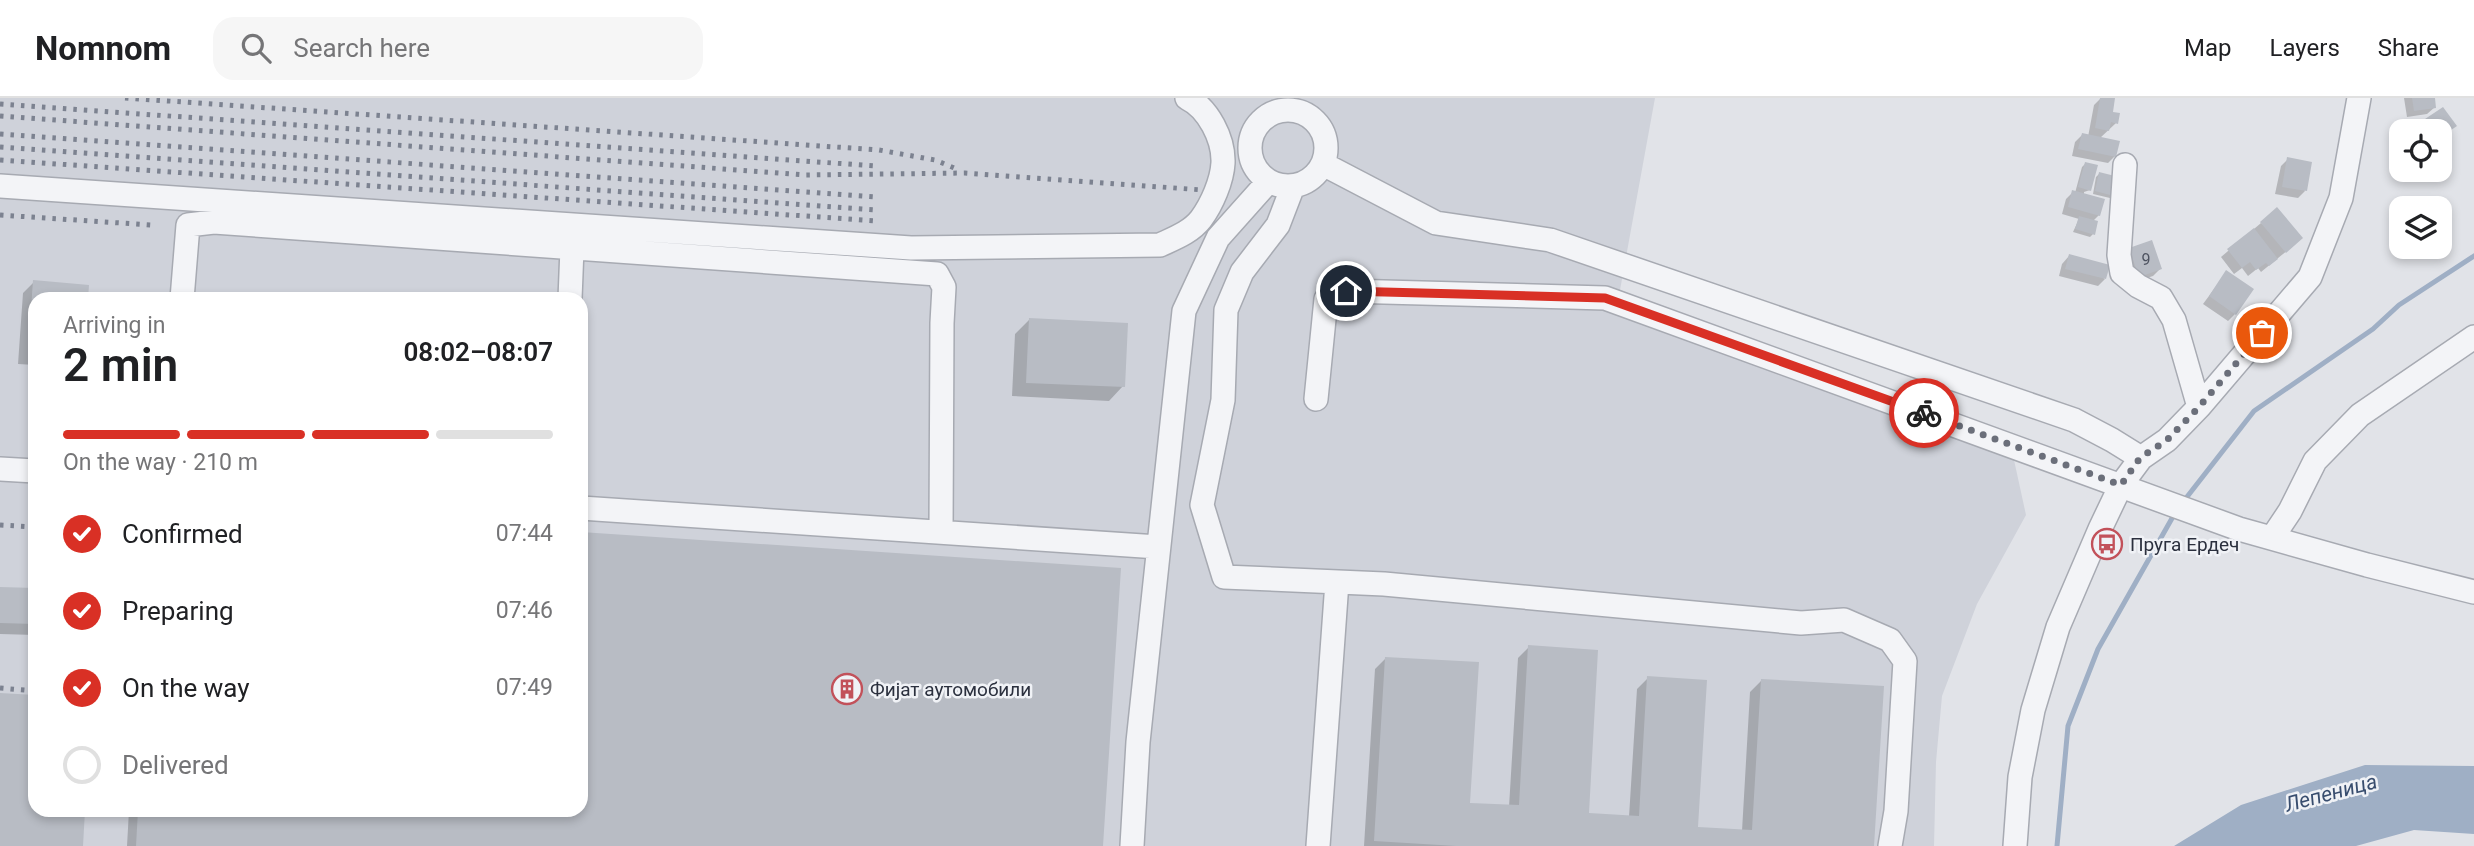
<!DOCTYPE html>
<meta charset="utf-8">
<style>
body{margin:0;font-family:Roboto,sans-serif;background:#f6f6f6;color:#202124;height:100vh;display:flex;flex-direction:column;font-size:26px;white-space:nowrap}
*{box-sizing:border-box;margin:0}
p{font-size:23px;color:#757577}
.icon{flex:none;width:38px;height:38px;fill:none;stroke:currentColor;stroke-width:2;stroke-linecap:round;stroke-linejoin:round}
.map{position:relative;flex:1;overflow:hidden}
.details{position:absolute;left:28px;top:194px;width:560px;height:525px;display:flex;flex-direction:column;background:#fff;border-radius:21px;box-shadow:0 4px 10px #0003}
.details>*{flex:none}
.tools{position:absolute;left:2389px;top:21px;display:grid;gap:14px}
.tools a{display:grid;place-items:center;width:63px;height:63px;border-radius:14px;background:#fff;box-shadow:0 4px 10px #0003;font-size:35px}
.pin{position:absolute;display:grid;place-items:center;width:60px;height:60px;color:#fff;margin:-30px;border:4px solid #fff;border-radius:50%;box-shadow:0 2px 7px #0007}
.courier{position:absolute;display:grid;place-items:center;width:70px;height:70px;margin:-35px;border:5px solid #d93025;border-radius:50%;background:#fff;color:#222;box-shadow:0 2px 9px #0007}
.headline em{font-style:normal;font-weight:600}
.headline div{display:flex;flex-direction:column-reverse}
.headline{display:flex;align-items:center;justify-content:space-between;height:119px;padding:0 35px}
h1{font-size:46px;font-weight:600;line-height:52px}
.bar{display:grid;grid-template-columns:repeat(4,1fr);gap:10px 7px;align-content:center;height:84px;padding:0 35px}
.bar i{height:9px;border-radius:5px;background:#e0e0e0}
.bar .active{background:#d93025}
.bar p{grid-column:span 4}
ol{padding:0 35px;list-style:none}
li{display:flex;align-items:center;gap:21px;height:77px}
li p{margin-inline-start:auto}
li .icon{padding:7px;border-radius:50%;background:#d93025;color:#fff;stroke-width:4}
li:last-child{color:#757577}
li i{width:38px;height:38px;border:4px solid #e0e0e0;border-radius:50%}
header{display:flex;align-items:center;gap:42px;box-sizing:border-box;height:98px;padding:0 35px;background:#fff;border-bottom:2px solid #e0e0e0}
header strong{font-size:33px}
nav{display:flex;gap:38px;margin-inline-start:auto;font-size:24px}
.search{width:490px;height:63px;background:#f6f6f6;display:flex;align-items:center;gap:18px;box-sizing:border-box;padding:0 24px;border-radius:21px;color:#757577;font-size:26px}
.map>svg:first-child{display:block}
</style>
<header>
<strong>Nomnom</strong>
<div class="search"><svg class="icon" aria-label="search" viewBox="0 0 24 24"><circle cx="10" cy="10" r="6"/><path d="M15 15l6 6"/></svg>Search here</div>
<nav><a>Map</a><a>Layers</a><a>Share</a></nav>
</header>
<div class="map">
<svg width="2474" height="748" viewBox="0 0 2474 748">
<rect width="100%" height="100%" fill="#e1e3e8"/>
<path fill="#cfd2da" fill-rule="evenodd" d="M0,0h1655l-35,192 394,170 12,55 -49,89 -35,92 -6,66 -2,84h-1934zM35,201h546v511h-546z"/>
<path fill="#9fafc5" d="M2365,667l109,1v68l-60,-4 -58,16h-182l67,-41z"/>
<path fill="#0003" d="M2101,0l15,25 -17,16 16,17 -7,7 -36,-7 3,-14 7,-7 6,2 6,-32z
M2404,0h29l2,9 -8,7 -20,3z
M2442,11l12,17 -14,13 6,14 -6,6v-28h-18l-3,-3z
M2288,61l17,32 -7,7 -23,-4 6,-28z
M2085,66l5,26 -6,2v3l15,20 -7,7 1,12 -3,3 -17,-5 6,-13 -17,-5 4,-15 7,-7 2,1 7,-26z
M2099,76l14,21 -3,3 -17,-4 3,-17z
M2261,125l33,22 -33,27 -3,-4 -10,8 -6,-8 -8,6 -13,-17z
M2130,152l30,19 -7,7 -21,7 -9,-26z
M2069,158l36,23 -7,7 -39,-10 3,-12z
M2226,175l9,41 -7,7 -25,-17z
M34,184l54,4 -1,13h-52v66l-17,-1 5,-71z
M1029,222l94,66 -14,15 -97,-5 3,-62z
M581,436l520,312h-974l2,-36h452z
M0,491l35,1v45l-35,-1z
M1529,549l58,167 42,3 8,-128 11,-11 48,150 46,3 8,-139 11,-11 111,165h-508l11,-177 11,-11 82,146 41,3 9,-149z"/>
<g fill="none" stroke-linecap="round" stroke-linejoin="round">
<path stroke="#9fafc5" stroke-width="5" d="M2183,404l71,-91 119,-82 26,-24 75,-49
M2057,748l11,-120 30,-77 77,-136"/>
</g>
<path fill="#b8bcc4" d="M2100,0h15l-2,14 7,1 -2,11 -7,-2 -2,9 -14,-3z
M2412,0h23l1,10 -22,3z
M2443,9l14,19 -9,6 -4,-6 -10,5 -9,-12z
M2082,35l38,8 -4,16 -38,-8z
M2287,59l25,5 -5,29 -25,-4z
M2085,64l13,3 -7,26 -13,-4z
M2099,74l20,5 -5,19 -19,-5z
M2072,92l33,9 -5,17 -32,-9z
M2277,109l26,31 -17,15 -26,-31z
M2079,118l19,5 -3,14 -20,-6z
M2254,130l24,31 -9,7 -3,-3 -10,7 -6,-8 -8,6 -15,-19z
M2152,142l10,29 -23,8 -10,-29z
M2069,156l41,11 -4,14 -41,-10z
M2226,172l28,19 -18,26 -27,-19z
M33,182l56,5 -1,14h-53v55h-7z
M1029,220l99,5 -3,64 -99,-4z
M581,434l540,36 -18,278h-967l2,-36h443z
M0,489l35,1v36l-35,-1z
M1528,547l70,5 -9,163 50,3 8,-140 60,4 -9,147 54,3 9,-151 123,7 -10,160h-418l-82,-5 11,-184 94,5 -9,141 49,2z
M0,595l35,2v115h50l-2,36h-83z"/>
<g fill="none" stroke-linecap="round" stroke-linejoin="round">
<g stroke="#a7aab2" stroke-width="26">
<path id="minor" d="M1250 50a38 38 0 1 1 76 0a38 38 0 1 1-76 0Z
M1323,66l113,59 114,17 524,180 38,20 29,18
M2125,67l-6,90 3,18 16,13 23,12 13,22 25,87
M0,88l911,62 249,-3c15,-7 31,-13 41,-26 11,-15 21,-38 22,-56 1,-24 -15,-55 -36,-65
M1293,88l-15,39 -36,47 -16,38 -3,90 -21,105 22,72 160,7 417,39 43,-3 46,20 15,21 -9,150 -6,35
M182,201l6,-74 26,-3 723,52 7,13 -2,36 -1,209
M570,201l2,-51
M1316,301l10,-100 4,-5 16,-3 259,7 634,231 128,36 107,27
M0,371l35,2
M581,410l577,39
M2272,440l18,-27 25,-50 45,-46 114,-78
M1132,748l6,-104 46,-431 34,-73 50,-56
M1318,748l19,-264
M2015,748l5,-69 13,-67 25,-83 42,-98 21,-44 20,-27 26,-18 32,-33 111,-130 31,-79 18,-100"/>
</g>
<use href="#minor" stroke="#f3f4f7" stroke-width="23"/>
<path stroke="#7c8290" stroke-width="5" stroke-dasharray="3.5 7" stroke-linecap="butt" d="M125,0l754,52 56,10 24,10
M0,6l875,62
M0,18l806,59 159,-2 238,17
M0,36l876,63
M0,49l877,63
M0,62l877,61
M0,117l151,10
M0,427l35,2
M0,590l35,3"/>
</g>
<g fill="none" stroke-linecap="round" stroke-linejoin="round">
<path stroke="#6b6f7a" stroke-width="7" stroke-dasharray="0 12.6" d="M1924,315l197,72 19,-27 27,-18 32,-33 63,-74"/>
<path stroke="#d93025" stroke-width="9" d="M1346,193l259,7 319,115"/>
</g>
<defs>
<g id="bus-ring" transform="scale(1.575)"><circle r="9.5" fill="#f0f2f6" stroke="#c2515a" stroke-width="1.5"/><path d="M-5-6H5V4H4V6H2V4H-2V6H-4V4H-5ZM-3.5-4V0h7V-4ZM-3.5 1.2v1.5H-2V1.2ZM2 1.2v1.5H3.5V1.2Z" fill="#c2515a"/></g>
<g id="building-ring" transform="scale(1.575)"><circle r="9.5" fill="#f0f2f6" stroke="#c2515a" stroke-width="1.5"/><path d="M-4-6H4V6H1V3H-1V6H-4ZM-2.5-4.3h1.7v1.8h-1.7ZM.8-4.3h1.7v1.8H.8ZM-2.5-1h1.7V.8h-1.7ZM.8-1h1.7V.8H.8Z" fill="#c2515a"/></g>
</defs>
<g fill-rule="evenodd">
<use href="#bus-ring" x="2107" y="446"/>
<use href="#building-ring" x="847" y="591"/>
</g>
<g text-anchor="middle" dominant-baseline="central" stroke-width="5" stroke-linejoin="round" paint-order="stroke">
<g font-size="16" fill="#4e5360">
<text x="2146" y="161">9</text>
</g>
<g font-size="19" fill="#2b303e" stroke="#f0f2f6" text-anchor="start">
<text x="2130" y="446">Пруга Ердеч</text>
<text x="870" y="591">Фијат аутомобили</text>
</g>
<g font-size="21" font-style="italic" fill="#384d6e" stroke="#f0f2f6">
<text transform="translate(2331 695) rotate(-15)">Лепеница</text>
</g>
</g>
</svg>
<div class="tools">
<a><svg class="icon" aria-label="locate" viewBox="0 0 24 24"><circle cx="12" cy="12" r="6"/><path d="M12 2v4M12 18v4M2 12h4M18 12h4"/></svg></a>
<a><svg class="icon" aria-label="layers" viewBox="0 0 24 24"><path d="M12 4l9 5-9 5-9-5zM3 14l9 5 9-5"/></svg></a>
</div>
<div class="pin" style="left:2262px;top:235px;background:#ea580c"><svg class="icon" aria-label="bag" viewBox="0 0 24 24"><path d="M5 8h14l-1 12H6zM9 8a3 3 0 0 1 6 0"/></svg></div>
<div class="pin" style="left:1346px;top:193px;background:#1f2937"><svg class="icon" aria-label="home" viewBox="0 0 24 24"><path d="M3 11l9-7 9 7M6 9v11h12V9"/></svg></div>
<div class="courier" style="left:1924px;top:315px"><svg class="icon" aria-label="bike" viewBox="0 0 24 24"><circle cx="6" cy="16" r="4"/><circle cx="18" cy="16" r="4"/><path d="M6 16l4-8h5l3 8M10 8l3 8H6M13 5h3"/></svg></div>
<section class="details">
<div class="headline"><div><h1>2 min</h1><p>Arriving in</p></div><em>08:02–08:07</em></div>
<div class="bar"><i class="active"></i><i class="active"></i><i class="active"></i><i></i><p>On the way · 210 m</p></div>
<ol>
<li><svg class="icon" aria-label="check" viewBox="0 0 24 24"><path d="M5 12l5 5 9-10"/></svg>Confirmed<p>07:44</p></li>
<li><svg class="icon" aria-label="check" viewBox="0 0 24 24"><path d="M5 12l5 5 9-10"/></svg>Preparing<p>07:46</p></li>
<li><svg class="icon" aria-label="check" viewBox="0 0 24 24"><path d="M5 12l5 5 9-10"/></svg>On the way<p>07:49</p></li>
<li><i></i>Delivered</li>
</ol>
</section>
</div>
